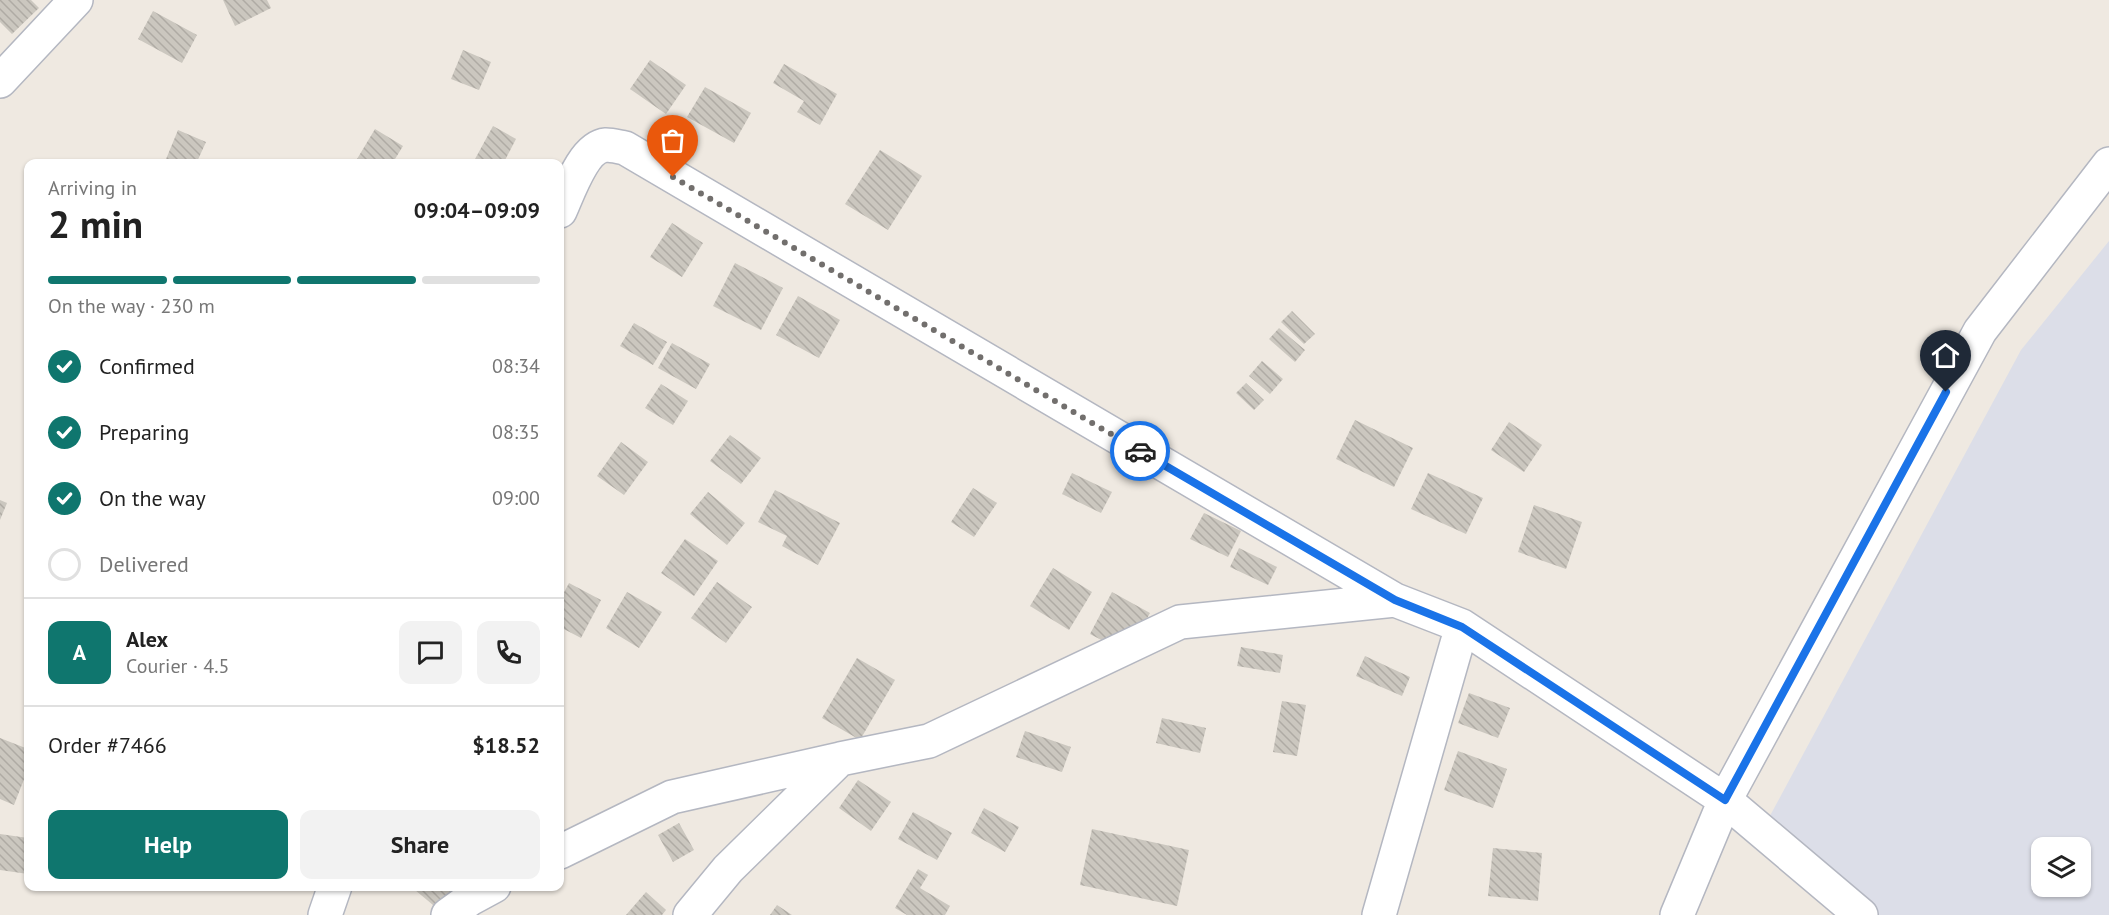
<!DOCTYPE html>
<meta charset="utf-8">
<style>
body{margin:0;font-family:"PT Sans",sans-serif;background:#f2f2f2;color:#222;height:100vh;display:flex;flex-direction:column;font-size:22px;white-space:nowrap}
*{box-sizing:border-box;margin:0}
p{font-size:20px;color:#767676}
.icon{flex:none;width:33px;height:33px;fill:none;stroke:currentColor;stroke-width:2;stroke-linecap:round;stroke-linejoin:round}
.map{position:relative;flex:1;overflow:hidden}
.side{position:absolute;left:24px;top:159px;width:540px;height:732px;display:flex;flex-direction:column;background:#fff;border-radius:12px;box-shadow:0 2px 4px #0004}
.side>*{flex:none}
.controls{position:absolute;left:2031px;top:837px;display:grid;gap:12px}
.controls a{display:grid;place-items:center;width:60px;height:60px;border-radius:12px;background:#fff;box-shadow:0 2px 4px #0004;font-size:30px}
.pin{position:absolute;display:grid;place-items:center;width:51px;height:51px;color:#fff;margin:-62px -26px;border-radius:50% 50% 50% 0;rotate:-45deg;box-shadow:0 0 6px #0007}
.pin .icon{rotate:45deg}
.courier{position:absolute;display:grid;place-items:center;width:60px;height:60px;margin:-30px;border:4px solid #1a73e8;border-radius:50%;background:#fff;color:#222;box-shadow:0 2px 8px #0007}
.overview em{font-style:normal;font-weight:700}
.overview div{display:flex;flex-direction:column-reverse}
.overview{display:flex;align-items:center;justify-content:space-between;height:102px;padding:0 24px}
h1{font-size:39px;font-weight:700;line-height:45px}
.bar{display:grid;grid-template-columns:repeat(4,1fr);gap:9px 6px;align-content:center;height:72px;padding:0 24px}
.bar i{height:8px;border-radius:4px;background:#e0e0e0}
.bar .on{background:#0f766e}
.bar p{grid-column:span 4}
.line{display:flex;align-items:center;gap:15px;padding:0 24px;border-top:2px solid #e0e0e0}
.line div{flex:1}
.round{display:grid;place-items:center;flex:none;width:63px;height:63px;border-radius:12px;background:#f2f2f2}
ol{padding:0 24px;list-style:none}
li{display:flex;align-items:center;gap:18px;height:66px}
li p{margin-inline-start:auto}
li .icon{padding:6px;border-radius:50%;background:#0f766e;color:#fff;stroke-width:4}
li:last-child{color:#767676}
li i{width:33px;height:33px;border:3px solid #e0e0e0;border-radius:50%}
.primary-button{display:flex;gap:12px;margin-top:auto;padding:12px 24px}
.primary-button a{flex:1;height:69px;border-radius:12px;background:#0f766e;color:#fff;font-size:24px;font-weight:700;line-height:69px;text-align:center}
.primary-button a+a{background:#f2f2f2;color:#222}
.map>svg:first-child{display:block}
</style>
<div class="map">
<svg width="2109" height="915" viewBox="0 0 2109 915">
<defs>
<pattern id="building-back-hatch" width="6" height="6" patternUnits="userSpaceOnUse" patternTransform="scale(1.5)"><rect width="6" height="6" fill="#cbc7bf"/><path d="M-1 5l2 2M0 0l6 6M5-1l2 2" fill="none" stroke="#afaba4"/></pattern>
</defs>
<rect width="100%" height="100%" fill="#efe9e1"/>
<path fill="#dcdee8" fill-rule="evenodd" d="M2109,241v674h-235l-109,-90 256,-475zM2042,848h38v38h-38z"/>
<path fill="url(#building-back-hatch)" d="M0,0h31l8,8 -27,26 -12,-12z
M223,0h44l4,8 -36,18z
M153,11l44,24 -15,28 -44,-24z
M463,50l28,12 -12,28 -28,-11z
M650,60l36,25 -20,29 -36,-25z
M784,64l53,30 -17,31 -23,-13 7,-11 -31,-18z
M705,87l46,26 -17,30 -47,-26z
M493,126l23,13 -13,25h-20l-8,-5z
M375,129l28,17 -11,18h-28l-7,-5z
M178,130l28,12 -10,22h-32z
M880,150l42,26 -34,54 -43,-26z
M672,223l31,20 -21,34 -32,-20z
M735,263l48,25 -22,42 -48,-24z
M798,296l42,24 -21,38 -43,-23z
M1292,311l23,23 -11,10 -23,-22z
M634,323l33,19 -14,23 -33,-19z
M1279,328l26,22 -10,12 -26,-23z
M672,343l38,21 -14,25 -38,-21z
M1262,361l21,18 -13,15 -21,-18z
M1246,383l18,17 -10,10 -18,-17z
M661,384l27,17 -15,24 -28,-17z
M1355,420l58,28 -19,39 -58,-28z
M1509,422l33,23 -18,27 -33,-22z
M730,435l31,23 -20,26 -31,-23z
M621,442l27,20 -24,33 -27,-19z
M1072,473l40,19 -11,21 -39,-19z
M1428,473l55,25 -17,36 -55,-25z
M973,488l24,15 -23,34 -23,-15z
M775,490l65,33 -22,42 -36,-19 5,-10 -29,-14z
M708,492l37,31 -18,22 -37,-31z
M0,500l7,3 -7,17z
M1534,505l48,17 -16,47 -48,-17z
M1204,513l37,18 -13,26 -38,-18z
M685,539l33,22 -24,35 -33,-23z
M1239,548l38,19 -9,18 -38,-18z
M1053,568l39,24 -23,38 -39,-24z
M717,582l35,25 -26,36 -35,-25z
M569,583l32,17 -20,38 -21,-11v-27z
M627,592l35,20 -23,36 -33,-20z
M1112,592l38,21 -22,41 -38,-20z
M1241,647l42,8 -3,18 -43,-7z
M1365,656l45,21 -8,19 -46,-20z
M857,658l38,22 -35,60 -38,-22z
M1469,693l41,15 -12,30 -40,-15z
M1282,701l24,4 -9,51 -24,-4z
M1162,718l44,10 -6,25 -44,-10z
M1025,731l46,16 -9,25 -46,-15z
M0,738l28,11v20l-14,36 -14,-6z
M1458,751l49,18 -14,39 -49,-18z
M858,780l33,22 -20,29 -32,-23z
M984,808l35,19 -14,25 -34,-19z
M913,812l39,21 -15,27 -39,-21z
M679,823l15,27 -21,12 -15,-27z
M1092,829l97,21 -12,56 -97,-21z
M0,834l28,4v36l-28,-4z
M1493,848l49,5 -4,48 -50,-5z
M918,869l10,6 -8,13 30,18 -5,9h-38l-12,-7z
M419,886h41l-21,24 -24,-20z
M646,892l20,18 -4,5h-36z
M777,905l15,10h-22z"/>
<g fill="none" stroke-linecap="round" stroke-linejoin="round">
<g stroke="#b4b7c1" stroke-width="36">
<path id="minor" d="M0,81l76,-81
M560,211c8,-17 23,-64 46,-66 6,0 13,2 19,3l770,452 67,26 263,174 136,115
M560,852l112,-55 168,-38 89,-18 251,-119 215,-22
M325,915l10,-29
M448,915l22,-16 24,-13
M690,915l38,-46 112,-110
M1379,915l83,-289
M1677,915l48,-115 255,-469 129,-167"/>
</g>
<use href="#minor" stroke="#fff" stroke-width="33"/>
</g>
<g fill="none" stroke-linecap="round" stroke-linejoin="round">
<path stroke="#726f6d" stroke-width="6" stroke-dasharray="0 10.8" d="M673,177l467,274"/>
<path stroke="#1a73e8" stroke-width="8" d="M1140,451l255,149 67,27 263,173 221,-408"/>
</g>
</svg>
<div class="controls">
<a><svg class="icon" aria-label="layers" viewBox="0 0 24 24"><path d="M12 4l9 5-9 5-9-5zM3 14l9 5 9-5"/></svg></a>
</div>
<div class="pin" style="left:673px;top:177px;background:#ea580c"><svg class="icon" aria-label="bag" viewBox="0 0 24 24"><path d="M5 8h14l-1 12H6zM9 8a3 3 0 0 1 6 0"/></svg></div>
<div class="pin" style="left:1946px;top:392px;background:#1f2937"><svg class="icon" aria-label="home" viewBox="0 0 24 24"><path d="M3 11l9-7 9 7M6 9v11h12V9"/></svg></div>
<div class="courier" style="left:1140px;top:451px"><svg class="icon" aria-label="car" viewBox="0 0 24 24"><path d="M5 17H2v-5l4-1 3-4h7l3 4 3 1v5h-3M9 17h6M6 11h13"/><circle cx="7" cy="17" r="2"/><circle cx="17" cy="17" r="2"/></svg></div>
<section class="side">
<div class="overview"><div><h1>2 min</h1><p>Arriving in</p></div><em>09:04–09:09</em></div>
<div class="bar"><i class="on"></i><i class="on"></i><i class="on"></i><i></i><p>On the way · 230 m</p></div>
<ol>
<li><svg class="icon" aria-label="check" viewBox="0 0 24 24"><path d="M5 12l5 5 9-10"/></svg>Confirmed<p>08:34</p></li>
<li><svg class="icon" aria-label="check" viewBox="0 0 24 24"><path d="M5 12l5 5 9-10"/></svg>Preparing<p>08:35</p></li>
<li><svg class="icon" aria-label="check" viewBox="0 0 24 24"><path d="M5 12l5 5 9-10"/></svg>On the way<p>09:00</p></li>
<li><i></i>Delivered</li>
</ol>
<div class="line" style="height:108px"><b class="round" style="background:#0f766e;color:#fff">A</b><div><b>Alex</b><p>Courier · 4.5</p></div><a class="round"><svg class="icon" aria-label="chat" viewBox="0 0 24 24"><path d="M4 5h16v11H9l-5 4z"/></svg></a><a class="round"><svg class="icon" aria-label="phone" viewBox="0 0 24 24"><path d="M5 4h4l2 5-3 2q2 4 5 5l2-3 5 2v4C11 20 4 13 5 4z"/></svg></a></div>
<div class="line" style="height:78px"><div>Order #7466</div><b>$18.52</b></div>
<div class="primary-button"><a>Help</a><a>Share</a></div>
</section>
</div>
